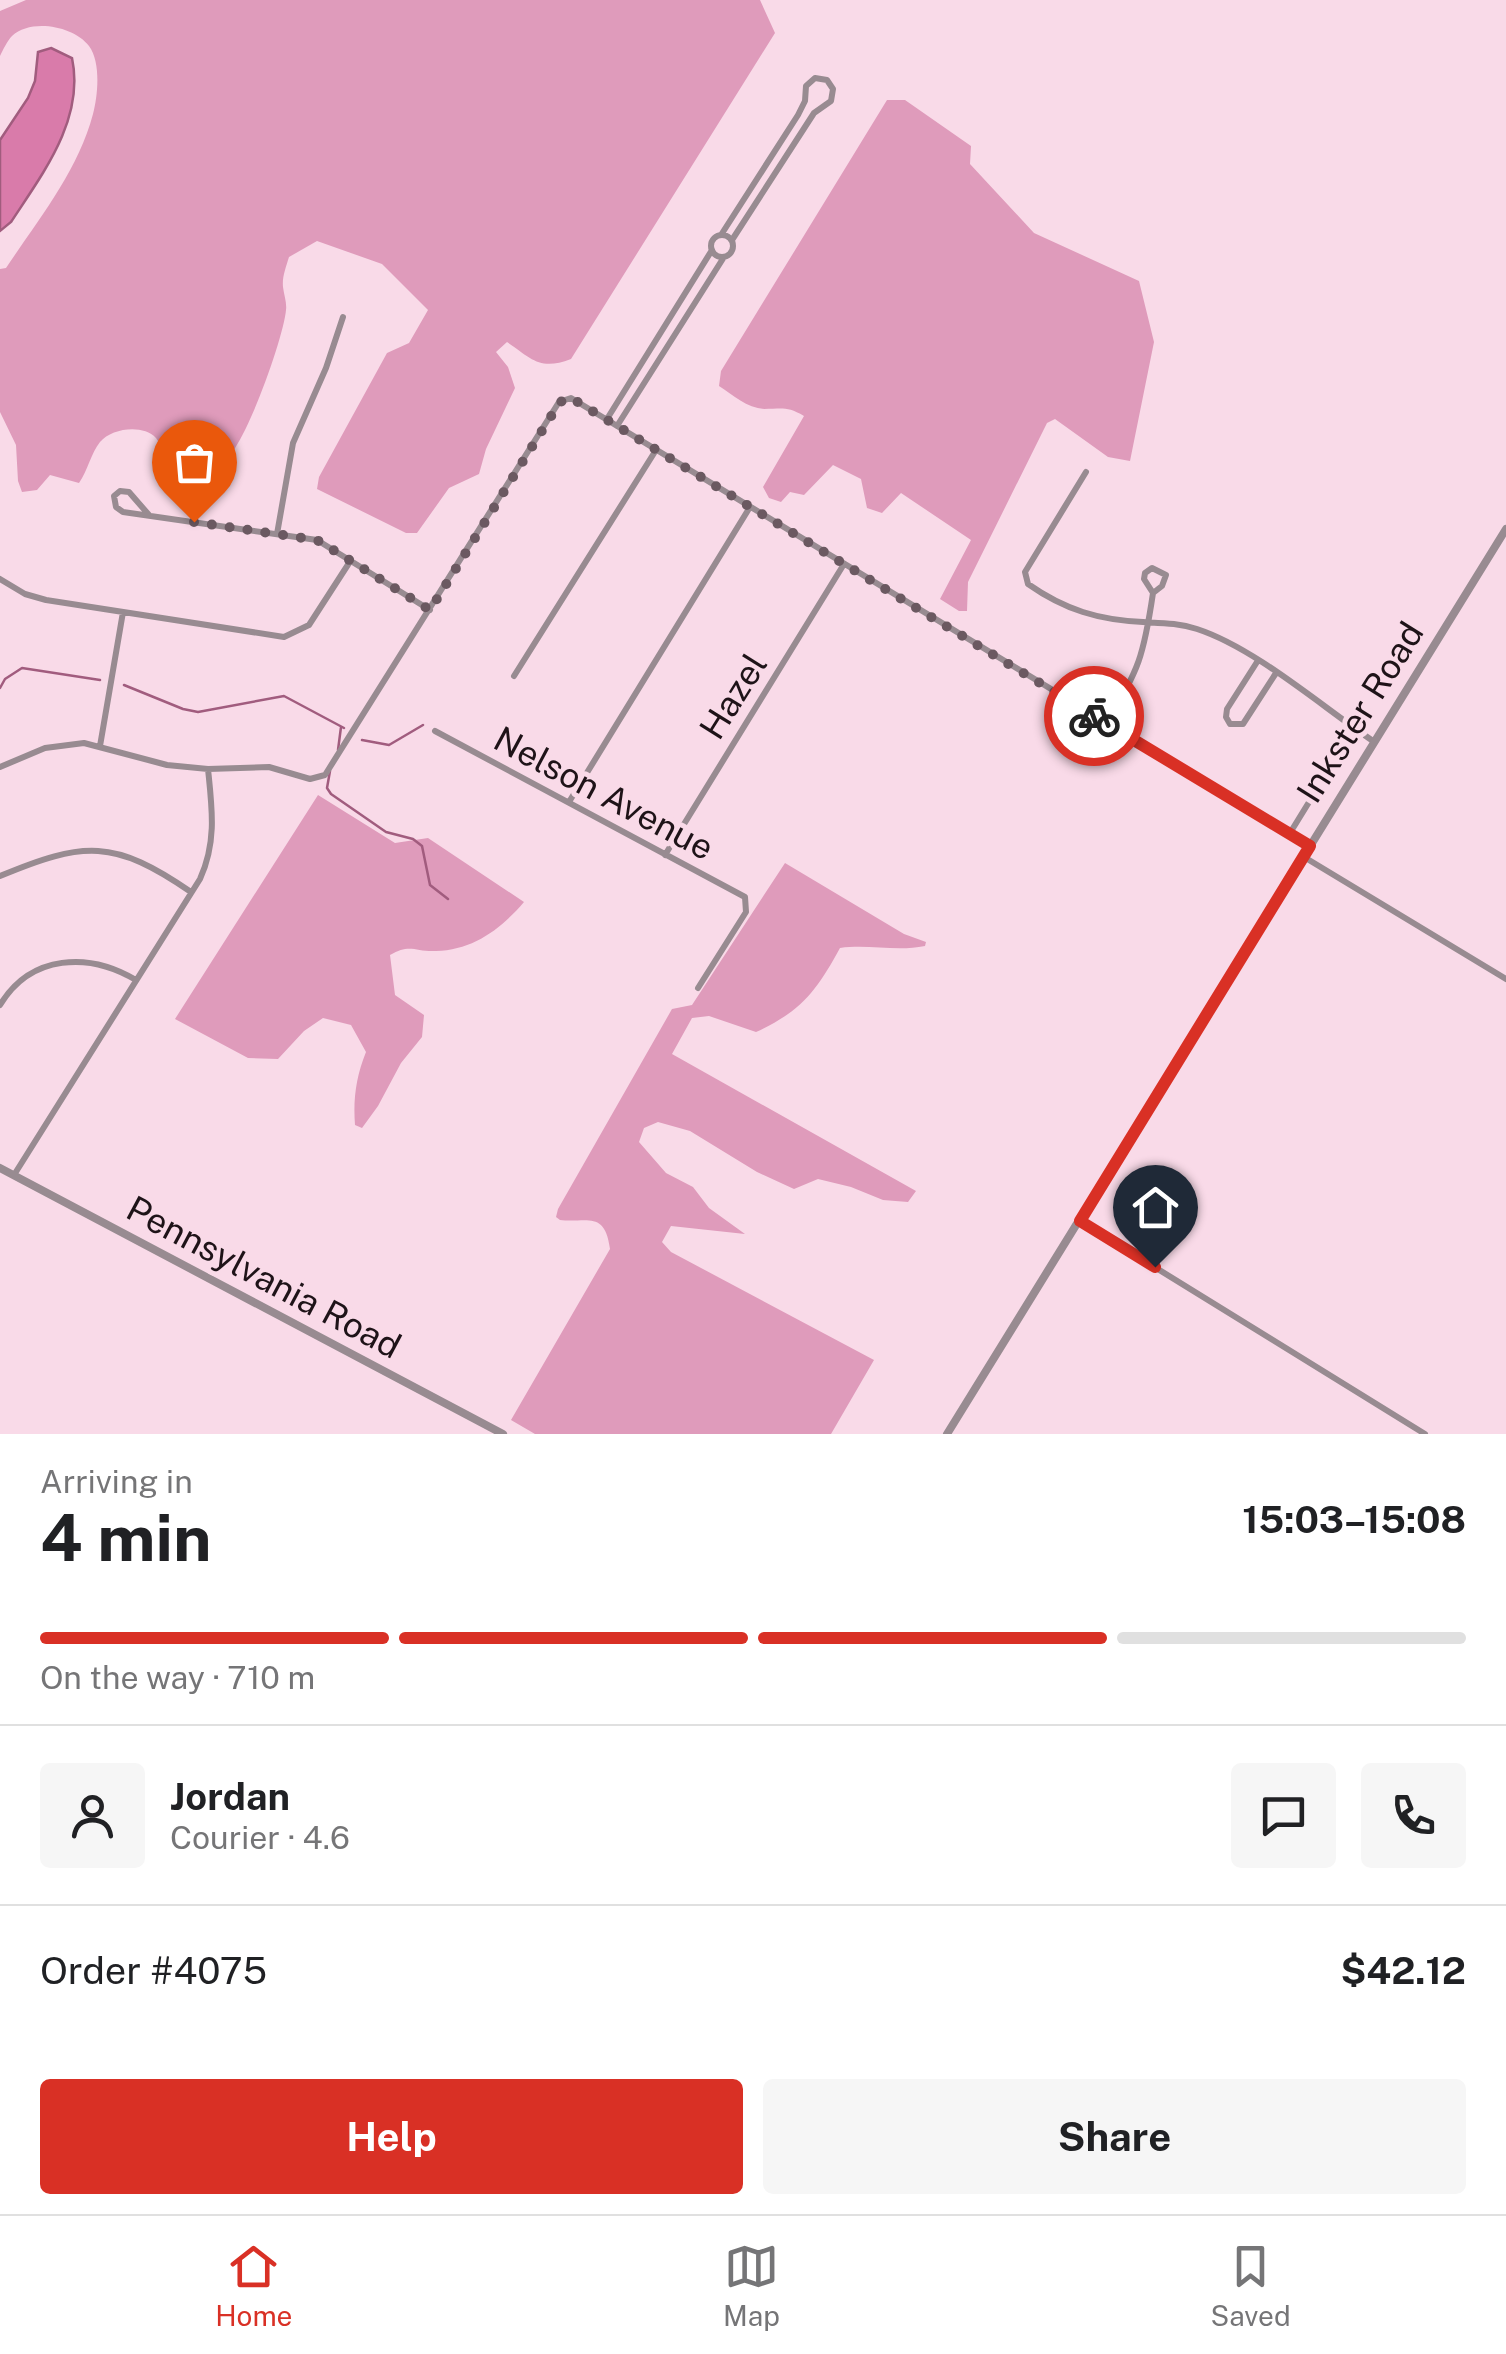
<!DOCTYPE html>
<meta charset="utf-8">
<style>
body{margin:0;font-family:"Public Sans",sans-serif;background:#f6f6f6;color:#202124;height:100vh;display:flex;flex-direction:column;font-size:38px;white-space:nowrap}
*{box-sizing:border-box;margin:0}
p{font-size:32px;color:#757577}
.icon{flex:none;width:55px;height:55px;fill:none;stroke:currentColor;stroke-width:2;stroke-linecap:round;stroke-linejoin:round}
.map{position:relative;height:1434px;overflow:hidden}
.details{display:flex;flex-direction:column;background:#fff;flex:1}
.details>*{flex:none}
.pin{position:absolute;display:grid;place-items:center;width:85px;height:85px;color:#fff;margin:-102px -42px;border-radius:50% 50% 50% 0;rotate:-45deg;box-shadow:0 0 10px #0007}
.pin .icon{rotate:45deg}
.courier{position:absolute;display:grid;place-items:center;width:100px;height:100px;margin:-50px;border:8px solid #d93025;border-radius:50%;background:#fff;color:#222;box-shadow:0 2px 12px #0007}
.headline em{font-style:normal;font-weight:700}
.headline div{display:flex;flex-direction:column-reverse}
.headline{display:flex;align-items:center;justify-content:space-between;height:170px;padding:0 40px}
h1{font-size:65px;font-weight:700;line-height:75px}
.bar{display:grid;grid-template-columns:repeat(4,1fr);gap:15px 10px;align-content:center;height:120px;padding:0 40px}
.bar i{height:12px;border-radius:8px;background:#e0e0e0}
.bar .active{background:#d93025}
.bar p{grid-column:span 4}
.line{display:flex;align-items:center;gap:25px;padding:0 40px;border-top:2px solid #e0e0e0}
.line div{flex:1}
.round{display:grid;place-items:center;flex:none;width:105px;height:105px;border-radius:10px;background:#f6f6f6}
.action{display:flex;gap:20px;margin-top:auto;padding:20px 40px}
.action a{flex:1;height:115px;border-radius:10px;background:#d93025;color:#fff;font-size:40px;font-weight:700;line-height:115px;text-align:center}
.action a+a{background:#f6f6f6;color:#202124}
.tabs{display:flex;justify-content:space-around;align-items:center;height:140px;border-top:2px solid #e0e0e0;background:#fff;font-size:28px;color:#757577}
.tabs a{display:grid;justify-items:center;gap:5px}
.tabs .active{color:#d93025}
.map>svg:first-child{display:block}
</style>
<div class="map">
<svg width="1506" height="1434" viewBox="0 0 1506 1434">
<rect width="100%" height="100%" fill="#f9dae8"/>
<path fill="#df9bbb" d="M26,0h734l15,33 -204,326c-31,12 -39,0 -64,-17l-11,10 12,15 7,21 -29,61 -7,25 -30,14 -32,45h-11l-89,-44 2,-12 68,-124 22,-10 19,-33 -46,-46 -65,-23 -28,16c-3,10 -7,20 -6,30 1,8 4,16 3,23 -2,26 -40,134 -60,149 -11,10 -39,9 -52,3 -11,-5 -12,-16 -18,-24 -13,-14 -44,-10 -56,4 -9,11 -12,28 -21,41l-29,-8 -13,15 -15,2 -4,-11 -2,-36 -16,-33v-143l6,-1c32,-48 72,-97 87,-154 5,-19 8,-52 -4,-68 -15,-20 -58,-28 -77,-10 -5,5 -9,14 -12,20v-45z
M887,100h18l66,46 -1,18 64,69 105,48 15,61 -24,119 -22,-4 -53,-38 -8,4 -79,159 -1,29h-8l-19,-12 31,-59 -70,-47 -19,20 -15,-5 -6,-29 -28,-14 -29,30 -14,-3 -9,10 -12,-4 -6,-11 41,-71c-17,-10 -22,-7 -40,-7 -17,-1 -31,-14 -45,-23l2,-15z
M318,795l77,48 33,-5 96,64c-23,27 -51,48 -88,49 -21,1 -26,-8 -46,4l5,40 29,20 -2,22 -21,26 -23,43 -16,22 -7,-3c-2,-26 1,-48 11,-73l-15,-27 -28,-7 -19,13 -26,28 -30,-1 -73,-39z
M785,863l119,71 22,8 -1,4c-28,6 -56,-2 -85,2 -23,42 -38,63 -84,84l-47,-16 -17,2 -20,36 244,137 -8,11 -25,-2 -32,-13 -33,-8 -24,10 -37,-17 -67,-41 -32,-9 -14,6 -5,14 27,31 27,14 16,21 36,26 -74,-8 -9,16 9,10 203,108 -43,74h-296l-24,-14 99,-171c-5,-39 -23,-26 -50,-29l-4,-3 2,-8 114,-200 20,-4z"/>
<path fill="#d97baa" stroke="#a15c7e" stroke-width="2.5" d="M51,48l21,10c13,61 -29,115 -61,164l-11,9v-91l28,-42 7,-17 3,-29z"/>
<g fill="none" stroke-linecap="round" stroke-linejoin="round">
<path stroke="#a15c7e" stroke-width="2.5" d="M124,685l59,24 15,3 86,-16 60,32
M0,688l5,-9 17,-11 78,12
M362,740l27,5 34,-20
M338,750l3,-23
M330,771l-3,17 4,6 55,38 27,7 9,7 8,39 18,14"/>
<path stroke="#988b91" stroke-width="6" d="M711 246a11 11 0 1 1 22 0a11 11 0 1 1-22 0Z
M721,235l77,-120 7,-14 1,-15 9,-8 12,2 6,9 -2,12 -17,12 -82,127
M607,419l105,-169
M617,426l107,-169
M1086,472l-61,100 3,12c37,26 71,36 115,38 18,1 36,1 54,7 58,19 124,77 176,112
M149,515l-20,-23 -9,-1 -6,5 2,11 7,5 194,28 113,70
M277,534l16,-91 33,-75 17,-51
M0,579l25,15 21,6 238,37 25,-12 42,-65
M1257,662l-30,47 -1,8 4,7h13l33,-51
M514,676l142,-226
M1106,723c33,-52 38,-69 47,-130l-9,-14 1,-6 7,-5 14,7 -4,11 -9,7
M435,731l310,166 1,15 -48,76
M100,746l23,-134
M0,767l45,-19 39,-5 83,22 41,4 61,-2 41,12 15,-4 234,-373 12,-4 739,448
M569,802l181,-295
M1290,833l64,-104
M665,855l179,-291
M1304,857l202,122
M0,876c84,-35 114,-37 191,16
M0,1005c31,-51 89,-53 136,-25
M14,1175l186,-296c17,-37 12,-71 8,-110
M1080,1221l345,213"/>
<path stroke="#988b91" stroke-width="8" d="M0,1168l503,266
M947,1434l559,-905"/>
</g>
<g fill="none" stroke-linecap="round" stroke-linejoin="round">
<path stroke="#6b5961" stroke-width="10" stroke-dasharray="0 18" d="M194,522l123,18 113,70 130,-208 11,-4 523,318"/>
<path stroke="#d93025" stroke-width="12" d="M1094,716l216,130 -230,375 75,46"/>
</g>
<g text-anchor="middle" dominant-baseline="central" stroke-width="10" stroke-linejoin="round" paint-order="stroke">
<g font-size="35" fill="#1e1318" stroke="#f9dae8">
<text transform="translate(733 696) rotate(-58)">Hazel</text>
<text transform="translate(1360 712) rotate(-58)">Inkster Road</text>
<text transform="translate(604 793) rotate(28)">Nelson Avenue</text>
<text transform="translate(264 1277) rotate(28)">Pennsylvania Road</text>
</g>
</g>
</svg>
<div class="pin" style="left:194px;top:522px;background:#ea580c"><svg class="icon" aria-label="bag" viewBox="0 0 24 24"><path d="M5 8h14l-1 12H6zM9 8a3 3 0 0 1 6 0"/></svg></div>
<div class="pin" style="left:1155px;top:1267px;background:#1f2937"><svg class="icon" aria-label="home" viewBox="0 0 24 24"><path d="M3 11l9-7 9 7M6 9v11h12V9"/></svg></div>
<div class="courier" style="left:1094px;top:716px"><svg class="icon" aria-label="bike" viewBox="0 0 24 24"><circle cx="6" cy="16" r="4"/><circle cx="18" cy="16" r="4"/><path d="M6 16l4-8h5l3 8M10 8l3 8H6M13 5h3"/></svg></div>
</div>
<section class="details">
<div class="headline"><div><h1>4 min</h1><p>Arriving in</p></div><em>15:03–15:08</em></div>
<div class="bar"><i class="active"></i><i class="active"></i><i class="active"></i><i></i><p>On the way · 710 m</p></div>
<div class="line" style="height:180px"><a class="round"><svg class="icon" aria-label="person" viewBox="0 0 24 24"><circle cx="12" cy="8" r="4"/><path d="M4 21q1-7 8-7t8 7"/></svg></a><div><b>Jordan</b><p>Courier · 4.6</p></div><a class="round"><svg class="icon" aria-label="chat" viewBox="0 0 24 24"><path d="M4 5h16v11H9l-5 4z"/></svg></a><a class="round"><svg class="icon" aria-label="phone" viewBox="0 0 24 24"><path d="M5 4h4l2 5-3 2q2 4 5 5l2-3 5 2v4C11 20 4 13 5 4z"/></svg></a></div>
<div class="line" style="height:130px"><div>Order #4075</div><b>$42.12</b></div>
<div class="action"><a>Help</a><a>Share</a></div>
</section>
<nav class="tabs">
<a class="active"><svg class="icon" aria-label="home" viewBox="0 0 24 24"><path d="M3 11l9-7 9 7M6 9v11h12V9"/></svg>Home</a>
<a><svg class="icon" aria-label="map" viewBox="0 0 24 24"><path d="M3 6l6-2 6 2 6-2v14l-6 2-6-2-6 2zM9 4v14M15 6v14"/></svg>Map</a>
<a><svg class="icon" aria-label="saved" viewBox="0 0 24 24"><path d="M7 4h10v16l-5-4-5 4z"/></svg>Saved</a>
</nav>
